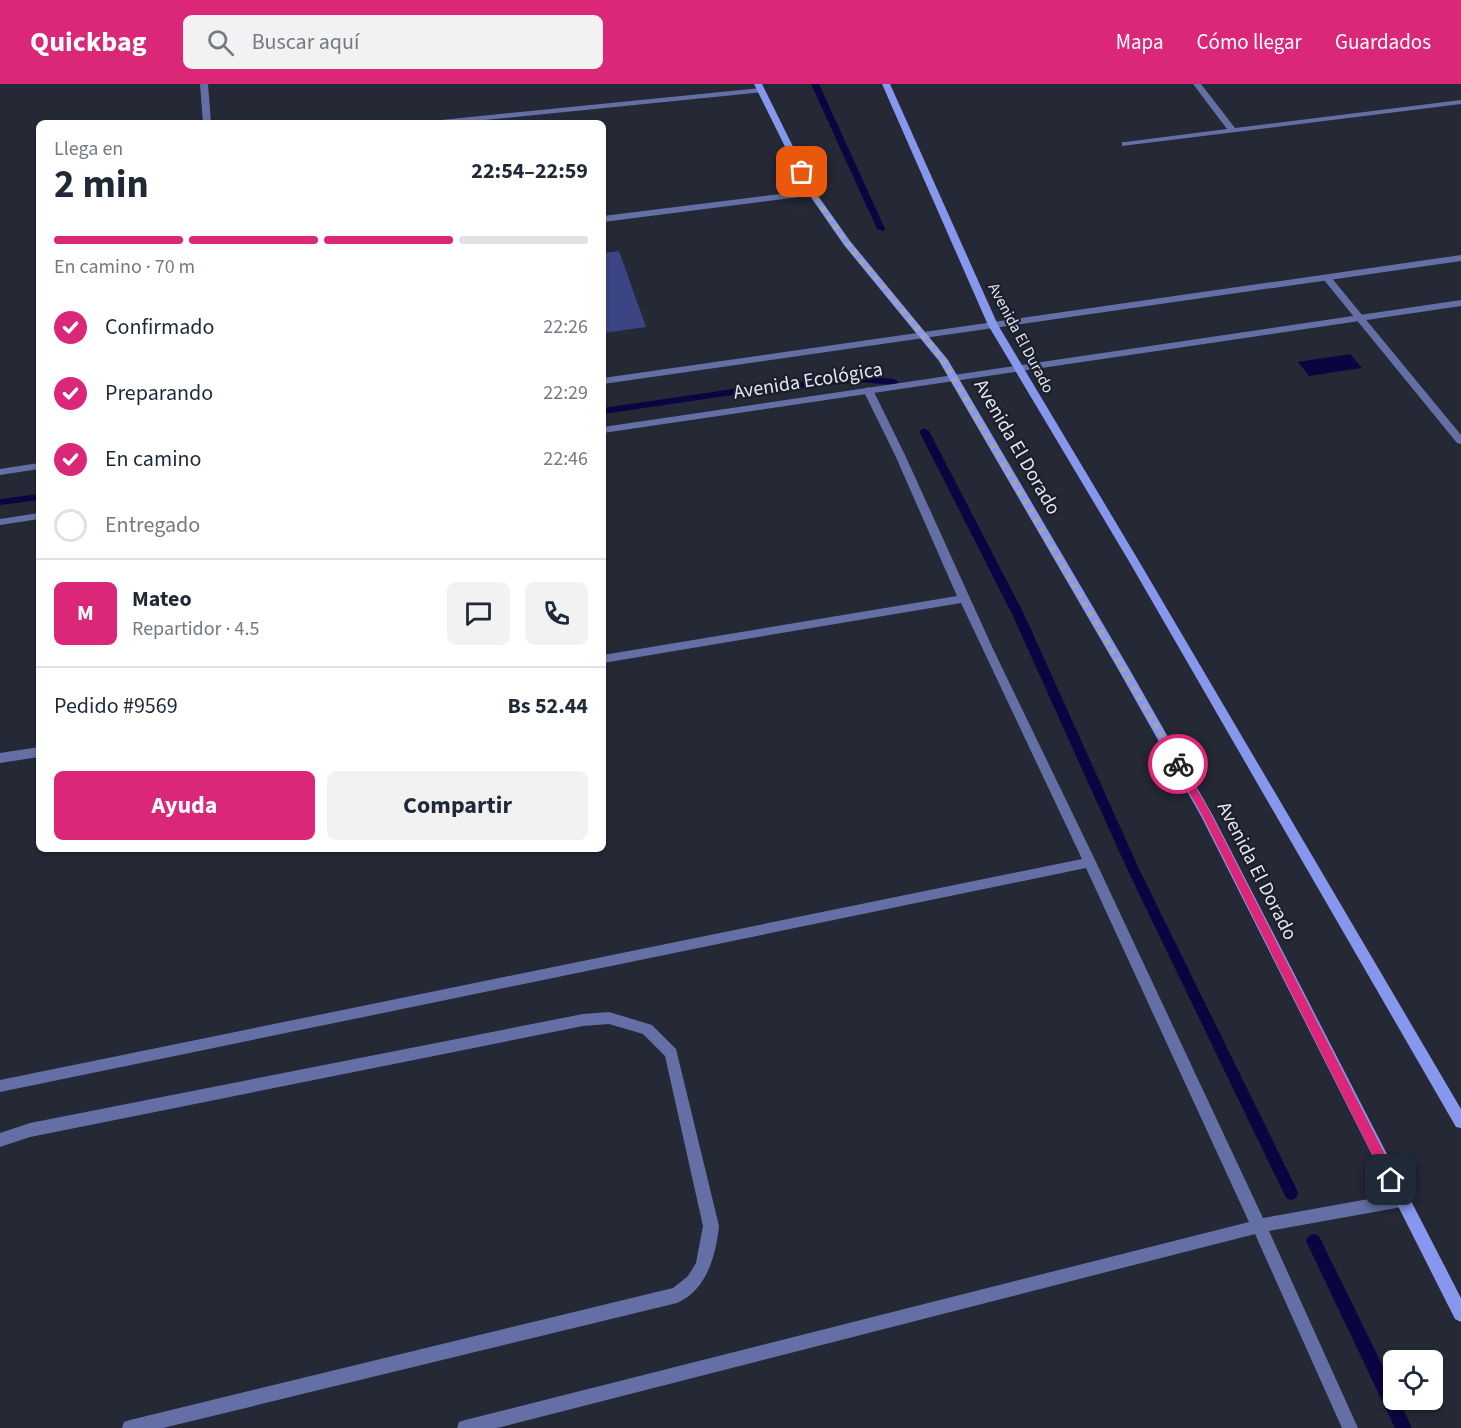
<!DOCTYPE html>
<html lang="es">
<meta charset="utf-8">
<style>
body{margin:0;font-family:"Source Sans 3",sans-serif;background:#f2f2f3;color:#1f2937;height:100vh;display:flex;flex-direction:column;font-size:22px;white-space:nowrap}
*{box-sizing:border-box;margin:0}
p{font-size:20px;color:#747a83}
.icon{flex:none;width:33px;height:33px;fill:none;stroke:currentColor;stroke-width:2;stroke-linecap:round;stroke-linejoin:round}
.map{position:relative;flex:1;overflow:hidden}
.drawer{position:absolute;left:36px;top:36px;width:570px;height:732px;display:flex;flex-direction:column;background:#fff;border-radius:9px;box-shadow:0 2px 4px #0004}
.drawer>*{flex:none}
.buttons{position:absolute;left:1383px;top:1266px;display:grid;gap:12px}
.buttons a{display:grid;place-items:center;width:60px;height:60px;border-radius:9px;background:#fff;box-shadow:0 2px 4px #0004;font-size:30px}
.pin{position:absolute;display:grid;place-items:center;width:51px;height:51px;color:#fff;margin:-26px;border-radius:12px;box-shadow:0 3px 9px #0006}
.courier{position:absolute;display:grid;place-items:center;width:60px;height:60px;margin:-30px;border:4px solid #db2777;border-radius:50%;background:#fff;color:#222;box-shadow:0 2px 8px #0007}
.head em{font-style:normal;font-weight:700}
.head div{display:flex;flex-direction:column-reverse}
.head{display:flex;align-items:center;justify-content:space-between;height:102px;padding:0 18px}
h1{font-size:39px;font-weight:700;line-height:45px}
.bar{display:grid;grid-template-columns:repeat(4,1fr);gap:9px 6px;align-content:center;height:72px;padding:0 18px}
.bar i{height:8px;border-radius:4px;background:#e0e1e3}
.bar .active{background:#db2777}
.bar p{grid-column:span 4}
.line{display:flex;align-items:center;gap:15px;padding:0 18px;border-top:2px solid #e0e1e3}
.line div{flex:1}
.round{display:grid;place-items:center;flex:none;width:63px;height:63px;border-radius:9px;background:#f2f2f3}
ol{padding:0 18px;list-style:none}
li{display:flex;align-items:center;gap:18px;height:66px}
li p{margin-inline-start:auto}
li .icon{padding:6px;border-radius:50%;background:#db2777;color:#fff;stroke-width:4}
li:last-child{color:#747a83}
li i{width:33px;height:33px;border:3px solid #e0e1e3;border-radius:50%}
.primary-button{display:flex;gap:12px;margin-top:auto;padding:12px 18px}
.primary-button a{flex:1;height:69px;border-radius:9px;background:#db2777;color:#fff;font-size:24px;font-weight:700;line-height:69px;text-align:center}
.primary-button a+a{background:#f2f2f3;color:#1f2937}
header{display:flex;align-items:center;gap:36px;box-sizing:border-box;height:84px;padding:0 30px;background:#db2777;color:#fff}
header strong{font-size:28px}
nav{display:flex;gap:33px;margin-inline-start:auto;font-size:21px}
.search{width:420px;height:54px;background:#f2f2f3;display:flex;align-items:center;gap:15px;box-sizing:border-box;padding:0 21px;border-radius:9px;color:#747a83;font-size:22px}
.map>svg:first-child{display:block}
</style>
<header>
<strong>Quickbag</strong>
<div class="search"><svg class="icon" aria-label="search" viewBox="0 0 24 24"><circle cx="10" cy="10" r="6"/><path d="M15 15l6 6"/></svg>Buscar aquí</div>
<nav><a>Mapa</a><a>Cómo llegar</a><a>Guardados</a></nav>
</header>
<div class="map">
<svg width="1461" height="1344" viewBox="0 0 1461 1344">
<rect width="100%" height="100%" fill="#252835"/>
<path fill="#3b4584" d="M619,167l27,76 -43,6v-80z"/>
<path fill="#0a0540" d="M1350,270l12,14 -53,8 -11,-14z"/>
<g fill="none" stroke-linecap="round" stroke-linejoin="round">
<path fill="#0a0540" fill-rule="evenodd" d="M811,0h8l66,145 -1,2 -7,-2z
M860,292l34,3 5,3 -5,3 -34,-3 -120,12 -137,20v-6l137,-20z
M924,344l5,3 95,183 116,257 156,317 2,5 -2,5 -5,2 -5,-2 -158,-327 -116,-257 -93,-183z
M39,410v6l-39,5v-6z
M1314,1150l5,2 75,153v11h5l13,28h-17l-89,-187 3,-5z"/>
<path fill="#6470a5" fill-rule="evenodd" d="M609,928l43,13 24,24 43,177c-3,29 -12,64 -42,77l-514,125h-41l2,-6 6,-2 543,-132 15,-12 8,-13 7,-37 -38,-170 -22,-22 -34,-10 -26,2 -553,111 -30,10v-14l30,-10 553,-109z"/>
<path fill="#6470a5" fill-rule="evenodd" d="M200,0h8l3,39h-8z
M1193,0h8l34,44 226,-28v4l-339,42v-4h3l102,-13z
M761,4l4,2 -1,2 -309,31h-28l4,-2z
M812,106l3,1v4l-212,27v-6z
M1327,191l3,1 131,159v9l-4,-1 -133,-163 -1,-2z
M868,303l5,3 32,65 89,196 102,211 167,356 139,-25 5,2 2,5 -2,5 -5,2 -133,24 89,197h-16l-87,-194 -758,194h-40l2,-6 6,-2 784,-198 -163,-354 -1086,224v-12l1082,-221 -121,-256 -358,60v-8l354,-59 -62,-141 -32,-65z
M39,663v10l-39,6v-10z"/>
<path fill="#6470a5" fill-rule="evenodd" d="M1461,171v6l-858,123v-6z
M1461,216v6l-858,127v-6z
M39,379v6l-39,6v-6z
M39,429v6l-39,6v-6z"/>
<path fill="#8697ed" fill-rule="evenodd" d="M754,0h8l54,109 34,48 98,119 179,305 85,149 249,484v24l-6,-3 -254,-503 -83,-147 -179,-308 -95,-116 -36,-52z
M882,0h8l108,241 142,238 321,546v19l-5,-1 -326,-564 -142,-238z"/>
</g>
<path fill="#db2777" d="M1178,676l3,1 30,53 185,362v8h-9l-185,-369 -29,-51z"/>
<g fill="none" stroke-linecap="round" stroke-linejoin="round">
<path stroke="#a1a4ae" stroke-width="6" stroke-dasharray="0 10.8" d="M802,88l10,21 35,50 96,117 235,404"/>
</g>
<g text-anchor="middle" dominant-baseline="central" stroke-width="4.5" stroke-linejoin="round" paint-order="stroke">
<g font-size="16" fill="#e4e6ef" stroke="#1b1e2b">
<text transform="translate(1021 254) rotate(62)">Avenida El Durado</text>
</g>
<g font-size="20" fill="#e4e6ef" stroke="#1b1e2b">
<text transform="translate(808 297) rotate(-9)">Avenida Ecológica</text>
<text transform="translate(1017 363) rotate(60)">Avenida El Dorado</text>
<text transform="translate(1257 787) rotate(63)">Avenida El Dorado</text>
</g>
</g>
</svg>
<div class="buttons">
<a><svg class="icon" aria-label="locate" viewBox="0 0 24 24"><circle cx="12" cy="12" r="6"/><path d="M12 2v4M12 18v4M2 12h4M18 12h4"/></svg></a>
</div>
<div class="pin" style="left:802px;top:88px;background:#ea580c"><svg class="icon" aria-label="bag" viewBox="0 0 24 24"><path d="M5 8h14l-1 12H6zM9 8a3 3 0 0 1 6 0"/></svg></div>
<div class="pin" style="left:1391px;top:1096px;background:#1f2937"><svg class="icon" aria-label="home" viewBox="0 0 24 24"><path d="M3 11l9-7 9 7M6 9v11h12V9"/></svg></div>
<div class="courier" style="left:1178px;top:680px"><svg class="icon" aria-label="bike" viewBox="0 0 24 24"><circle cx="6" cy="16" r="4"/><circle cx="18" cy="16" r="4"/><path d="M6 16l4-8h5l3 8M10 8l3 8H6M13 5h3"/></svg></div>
<section class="drawer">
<div class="head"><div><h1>2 min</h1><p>Llega en</p></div><em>22:54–22:59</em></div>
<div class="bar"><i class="active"></i><i class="active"></i><i class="active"></i><i></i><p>En camino · 70 m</p></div>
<ol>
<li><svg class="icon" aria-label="check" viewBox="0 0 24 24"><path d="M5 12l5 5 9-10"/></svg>Confirmado<p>22:26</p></li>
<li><svg class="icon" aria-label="check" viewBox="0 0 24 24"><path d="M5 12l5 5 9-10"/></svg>Preparando<p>22:29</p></li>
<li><svg class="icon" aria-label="check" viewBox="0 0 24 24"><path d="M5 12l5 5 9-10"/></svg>En camino<p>22:46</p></li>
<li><i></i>Entregado</li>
</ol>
<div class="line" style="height:108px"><b class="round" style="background:#db2777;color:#fff">M</b><div><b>Mateo</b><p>Repartidor · 4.5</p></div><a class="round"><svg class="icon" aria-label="chat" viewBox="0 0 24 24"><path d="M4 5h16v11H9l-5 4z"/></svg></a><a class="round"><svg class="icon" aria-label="phone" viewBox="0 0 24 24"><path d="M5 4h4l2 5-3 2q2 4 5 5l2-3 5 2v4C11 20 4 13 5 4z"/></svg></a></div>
<div class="line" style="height:78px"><div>Pedido #9569</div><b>Bs 52.44</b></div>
<div class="primary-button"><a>Ayuda</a><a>Compartir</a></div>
</section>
</div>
